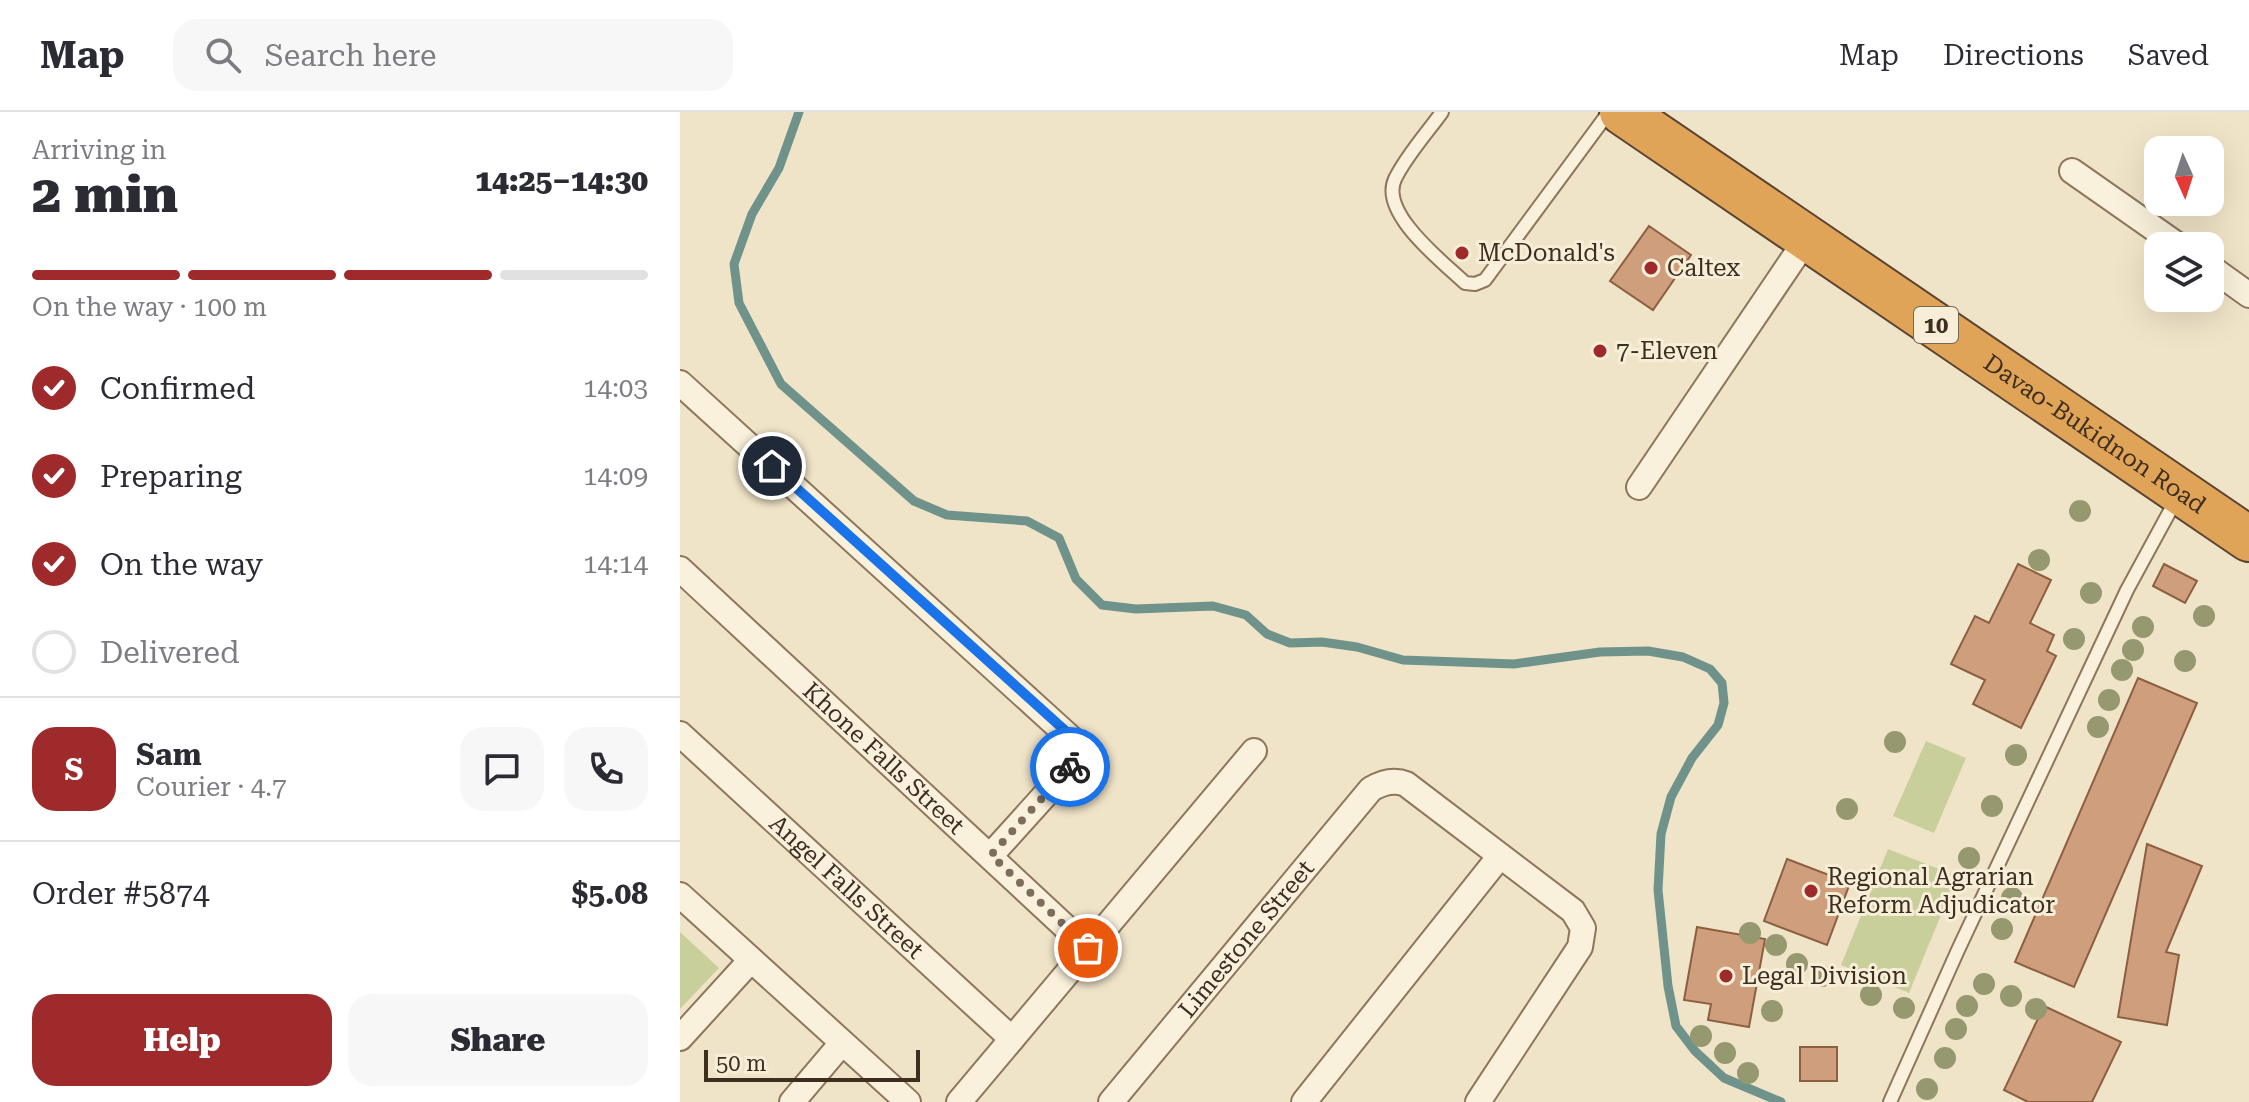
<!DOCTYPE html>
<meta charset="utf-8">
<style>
body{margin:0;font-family:"Roboto Serif",serif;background:#f7f7f7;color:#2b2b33;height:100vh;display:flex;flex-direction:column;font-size:30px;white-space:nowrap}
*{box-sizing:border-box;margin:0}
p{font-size:26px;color:#7c7c81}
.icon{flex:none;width:44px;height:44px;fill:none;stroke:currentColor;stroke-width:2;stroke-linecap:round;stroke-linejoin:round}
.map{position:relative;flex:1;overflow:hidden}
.side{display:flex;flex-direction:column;background:#fff;width:680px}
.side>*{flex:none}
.needle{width:52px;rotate:177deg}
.controls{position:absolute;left:1464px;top:24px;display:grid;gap:16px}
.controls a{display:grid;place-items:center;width:80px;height:80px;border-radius:16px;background:#fff;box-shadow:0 8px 32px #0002;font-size:40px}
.scale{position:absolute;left:24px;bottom:20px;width:216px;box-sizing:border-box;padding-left:8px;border:4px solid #3d2e20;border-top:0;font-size:22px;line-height:28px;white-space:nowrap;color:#3d2e20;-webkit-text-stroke:6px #f7eed8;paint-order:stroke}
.pin{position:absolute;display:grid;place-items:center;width:68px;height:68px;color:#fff;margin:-34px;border:4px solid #fff;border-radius:50%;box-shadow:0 2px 8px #0007}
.courier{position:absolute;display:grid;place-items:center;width:80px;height:80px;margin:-40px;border:6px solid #1a73e8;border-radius:50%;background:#fff;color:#222;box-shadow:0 2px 10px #0007}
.summary em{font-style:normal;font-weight:800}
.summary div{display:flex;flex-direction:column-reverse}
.summary{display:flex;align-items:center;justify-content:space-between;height:136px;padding:0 32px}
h1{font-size:52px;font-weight:800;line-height:60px}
.bar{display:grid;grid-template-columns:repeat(4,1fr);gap:12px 8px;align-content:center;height:96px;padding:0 32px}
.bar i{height:10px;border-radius:6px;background:#e1e1e2}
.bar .on{background:#9e2a2b}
.bar p{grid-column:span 4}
.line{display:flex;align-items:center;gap:20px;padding:0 32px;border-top:2px solid #e1e1e2}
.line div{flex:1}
.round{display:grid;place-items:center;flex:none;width:84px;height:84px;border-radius:24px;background:#f7f7f7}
ol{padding:0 32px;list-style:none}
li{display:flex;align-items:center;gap:24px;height:88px}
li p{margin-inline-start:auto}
li .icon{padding:8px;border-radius:50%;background:#9e2a2b;color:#fff;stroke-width:4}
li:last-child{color:#7c7c81}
li i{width:44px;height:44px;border:4px solid #e1e1e2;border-radius:50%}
.button{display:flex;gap:16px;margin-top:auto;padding:16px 32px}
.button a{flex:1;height:92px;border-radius:24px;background:#9e2a2b;color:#fff;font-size:32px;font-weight:800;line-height:92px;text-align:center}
.button a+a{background:#f7f7f7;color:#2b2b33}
header{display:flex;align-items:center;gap:48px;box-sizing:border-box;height:112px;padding:0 40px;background:#fff;border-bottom:2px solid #e1e1e2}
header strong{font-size:38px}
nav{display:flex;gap:44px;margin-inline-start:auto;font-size:28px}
.search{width:560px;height:72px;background:#f7f7f7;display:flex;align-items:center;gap:20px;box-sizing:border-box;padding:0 28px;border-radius:24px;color:#7c7c81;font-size:30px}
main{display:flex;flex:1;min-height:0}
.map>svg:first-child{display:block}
</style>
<header>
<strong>Map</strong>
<div class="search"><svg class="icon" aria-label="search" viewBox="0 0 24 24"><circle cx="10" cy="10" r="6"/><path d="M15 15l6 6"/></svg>Search here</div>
<nav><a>Map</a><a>Directions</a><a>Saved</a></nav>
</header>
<main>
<section class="side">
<div class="summary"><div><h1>2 min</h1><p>Arriving in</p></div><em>14:25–14:30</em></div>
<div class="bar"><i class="on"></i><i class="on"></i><i class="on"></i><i></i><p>On the way · 100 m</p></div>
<ol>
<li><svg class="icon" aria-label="check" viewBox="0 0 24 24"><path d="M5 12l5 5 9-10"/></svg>Confirmed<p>14:03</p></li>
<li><svg class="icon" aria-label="check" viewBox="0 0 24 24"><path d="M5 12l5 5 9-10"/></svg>Preparing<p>14:09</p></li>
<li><svg class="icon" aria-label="check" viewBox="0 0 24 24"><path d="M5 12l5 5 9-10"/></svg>On the way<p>14:14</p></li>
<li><i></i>Delivered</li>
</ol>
<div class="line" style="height:144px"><b class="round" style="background:#9e2a2b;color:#fff">S</b><div><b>Sam</b><p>Courier · 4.7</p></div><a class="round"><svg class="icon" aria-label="chat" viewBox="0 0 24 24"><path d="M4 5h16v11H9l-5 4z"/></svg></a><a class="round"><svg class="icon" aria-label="phone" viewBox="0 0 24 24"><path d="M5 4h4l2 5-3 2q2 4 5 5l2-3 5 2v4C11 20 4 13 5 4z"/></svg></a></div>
<div class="line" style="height:104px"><div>Order #5874</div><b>$5.08</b></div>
<div class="button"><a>Help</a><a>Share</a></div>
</section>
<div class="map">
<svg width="1569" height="990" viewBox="0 0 1569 990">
<rect width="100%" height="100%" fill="#f0e4c8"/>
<path fill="#c9cf9b" d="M1246,629l40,17 -32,75 -41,-17z
M1208,737l69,27 -48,117 -68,-28z
M0,820l39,36 -39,41z"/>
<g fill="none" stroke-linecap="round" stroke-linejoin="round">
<path stroke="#6f938a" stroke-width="9" d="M119,0l-20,56 -27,46 -18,50 5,39 42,81 133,117 33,14 80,6 32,17 17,41 26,26 34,4 77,-3 33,9 21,19 23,9 32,-1 35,5 46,13 111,4 86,-12 48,-1 35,6 27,12 12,14 2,20 -6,22 -26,33 -21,39 -10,37 -3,56 10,96 8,40 19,25 29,27 57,24"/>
</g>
<path fill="#cf9f7d" stroke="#8d5f41" stroke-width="2" d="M969,114l42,29 -38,55 -43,-29z
M1338,452l33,16 -21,43 24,12 -7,16 9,5 -35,72 -48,-24 12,-24 -34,-16 24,-48 14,7z
M1484,452l33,17 -12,22 -32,-17z
M1458,566l59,25 -123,284 -59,-25z
M1467,732l55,22 -36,86 13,3 -12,70 -49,-8z
M1107,747l63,24 -23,62 -63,-24z
M1017,815l68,12 -16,88 -41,-7 3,-16 -27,-4z
M1364,894l77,36 -29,60h-64l-24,-12z
M1120,935h37v34h-37z"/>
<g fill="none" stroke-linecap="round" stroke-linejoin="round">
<g stroke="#8d765c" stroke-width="16">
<path id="lane" d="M762,0c-15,21 -36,44 -47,67 -16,34 48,83 70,104l10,1 10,-4 124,-168
M1210,990l68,-152 169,-360 50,-92"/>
</g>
<g stroke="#8d765c" stroke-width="28">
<g id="street">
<path d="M1392,59l107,75"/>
<path d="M1530,155l39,28"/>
<path d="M0,271l395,359 2,13 -3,8 -83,92"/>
<path d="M959,375l169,-250"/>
<path id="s1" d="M0,457l408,379"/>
<path id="s2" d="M0,622l332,305"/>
<path d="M0,783l228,207"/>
<path d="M0,926l71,-78"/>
<path d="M112,990l50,-59"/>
<path d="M279,990l295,-351"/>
<path id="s3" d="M431,990l260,-313c12,-7 23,-10 35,-5l167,127 10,17 -3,19 -102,155"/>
<path d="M624,990l196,-246"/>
</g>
</g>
<g stroke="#5b4430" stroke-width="48">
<g id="highway">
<path id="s4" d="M942,0l627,427"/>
</g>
</g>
<use href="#lane" stroke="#faf1dc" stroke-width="12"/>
<use href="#street" stroke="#faf1dc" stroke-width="24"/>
<use href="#highway" stroke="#e0a458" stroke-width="44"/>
</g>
<g fill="#96986f">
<circle cx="1400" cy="399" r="11"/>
<circle cx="1359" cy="448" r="11"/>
<circle cx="1411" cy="481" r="11"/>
<circle cx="1524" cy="504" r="11"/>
<circle cx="1463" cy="515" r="11"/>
<circle cx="1394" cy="527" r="11"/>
<circle cx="1453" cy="538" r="11"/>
<circle cx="1505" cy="549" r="11"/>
<circle cx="1442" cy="558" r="11"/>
<circle cx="1429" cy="588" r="11"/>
<circle cx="1418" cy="615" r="11"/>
<circle cx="1215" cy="630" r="11"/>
<circle cx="1336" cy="643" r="11"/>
<circle cx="1312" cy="694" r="11"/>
<circle cx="1167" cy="697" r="11"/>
<circle cx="1289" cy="746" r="11"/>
<circle cx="1332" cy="786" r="11"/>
<circle cx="1322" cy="817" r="11"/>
<circle cx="1070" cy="821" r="11"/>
<circle cx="1096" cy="833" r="11"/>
<circle cx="1117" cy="852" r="11"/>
<circle cx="1142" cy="864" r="11"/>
<circle cx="1304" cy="872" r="11"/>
<circle cx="1191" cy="883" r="11"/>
<circle cx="1331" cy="884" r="11"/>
<circle cx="1287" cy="894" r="11"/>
<circle cx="1224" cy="896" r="11"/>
<circle cx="1356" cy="897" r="11"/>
<circle cx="1092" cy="899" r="11"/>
<circle cx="1276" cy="917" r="11"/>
<circle cx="1021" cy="924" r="11"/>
<circle cx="1045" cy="941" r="11"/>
<circle cx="1265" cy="946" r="11"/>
<circle cx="1068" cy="961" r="11"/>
<circle cx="1247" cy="977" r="11"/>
</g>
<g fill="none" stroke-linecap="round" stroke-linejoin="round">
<path stroke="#7c6e5b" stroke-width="8" stroke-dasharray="0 14.4" d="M390,655l-79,88 97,93"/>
<path stroke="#1a73e8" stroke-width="10" d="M92,354l298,269c8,11 10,21 0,32"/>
</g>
<g fill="#9e2a2b" stroke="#f7eed8" stroke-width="3">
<circle cx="782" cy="141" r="8"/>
<circle cx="971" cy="156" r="8"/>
<circle cx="920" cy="239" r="8"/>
<circle cx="1131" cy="779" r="8"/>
<circle cx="1046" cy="864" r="8"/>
</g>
<g text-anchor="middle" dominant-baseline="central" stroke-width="6" stroke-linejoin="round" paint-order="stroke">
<rect fill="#f7eed8" stroke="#756857" stroke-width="2" x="1234" y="195" width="44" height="36" rx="6"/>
<g font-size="22" font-weight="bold" fill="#3d2e20">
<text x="1256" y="213">10</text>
</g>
<g font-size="24" fill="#3d2e20" stroke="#f7eed8" text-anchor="start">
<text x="798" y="141">McDonald's</text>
<text x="987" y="156">Caltex</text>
<text x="936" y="239">7-Eleven</text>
<text x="1147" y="765">Regional Agrarian<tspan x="1147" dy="28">Reform Adjudicator</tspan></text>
<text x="1062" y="864">Legal Division</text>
</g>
<g font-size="24" fill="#3d2e20" stroke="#f7eed8">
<text stroke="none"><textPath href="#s4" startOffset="572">Davao-Bukidnon Road</textPath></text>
<text stroke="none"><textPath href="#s1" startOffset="278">Khone Falls Street</textPath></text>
<text stroke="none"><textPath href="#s2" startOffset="226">Angel Falls Street</textPath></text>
<text stroke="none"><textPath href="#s3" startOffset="212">Limestone Street</textPath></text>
</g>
</g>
</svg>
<div class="controls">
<a><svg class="needle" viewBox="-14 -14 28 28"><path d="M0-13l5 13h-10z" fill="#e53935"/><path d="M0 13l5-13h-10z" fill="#7c7c81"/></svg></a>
<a><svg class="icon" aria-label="layers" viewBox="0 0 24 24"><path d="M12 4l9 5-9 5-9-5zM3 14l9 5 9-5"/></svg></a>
</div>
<div class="scale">50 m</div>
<div class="pin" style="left:408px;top:836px;background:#ea580c"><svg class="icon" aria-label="bag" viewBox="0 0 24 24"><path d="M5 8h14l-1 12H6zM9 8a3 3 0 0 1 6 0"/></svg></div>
<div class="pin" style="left:92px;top:354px;background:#1f2937"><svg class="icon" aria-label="home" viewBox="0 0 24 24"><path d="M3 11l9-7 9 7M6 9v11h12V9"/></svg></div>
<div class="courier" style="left:390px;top:655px"><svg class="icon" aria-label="bike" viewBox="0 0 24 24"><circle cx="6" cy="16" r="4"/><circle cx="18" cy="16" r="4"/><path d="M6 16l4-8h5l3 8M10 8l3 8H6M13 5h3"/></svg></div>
</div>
</main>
